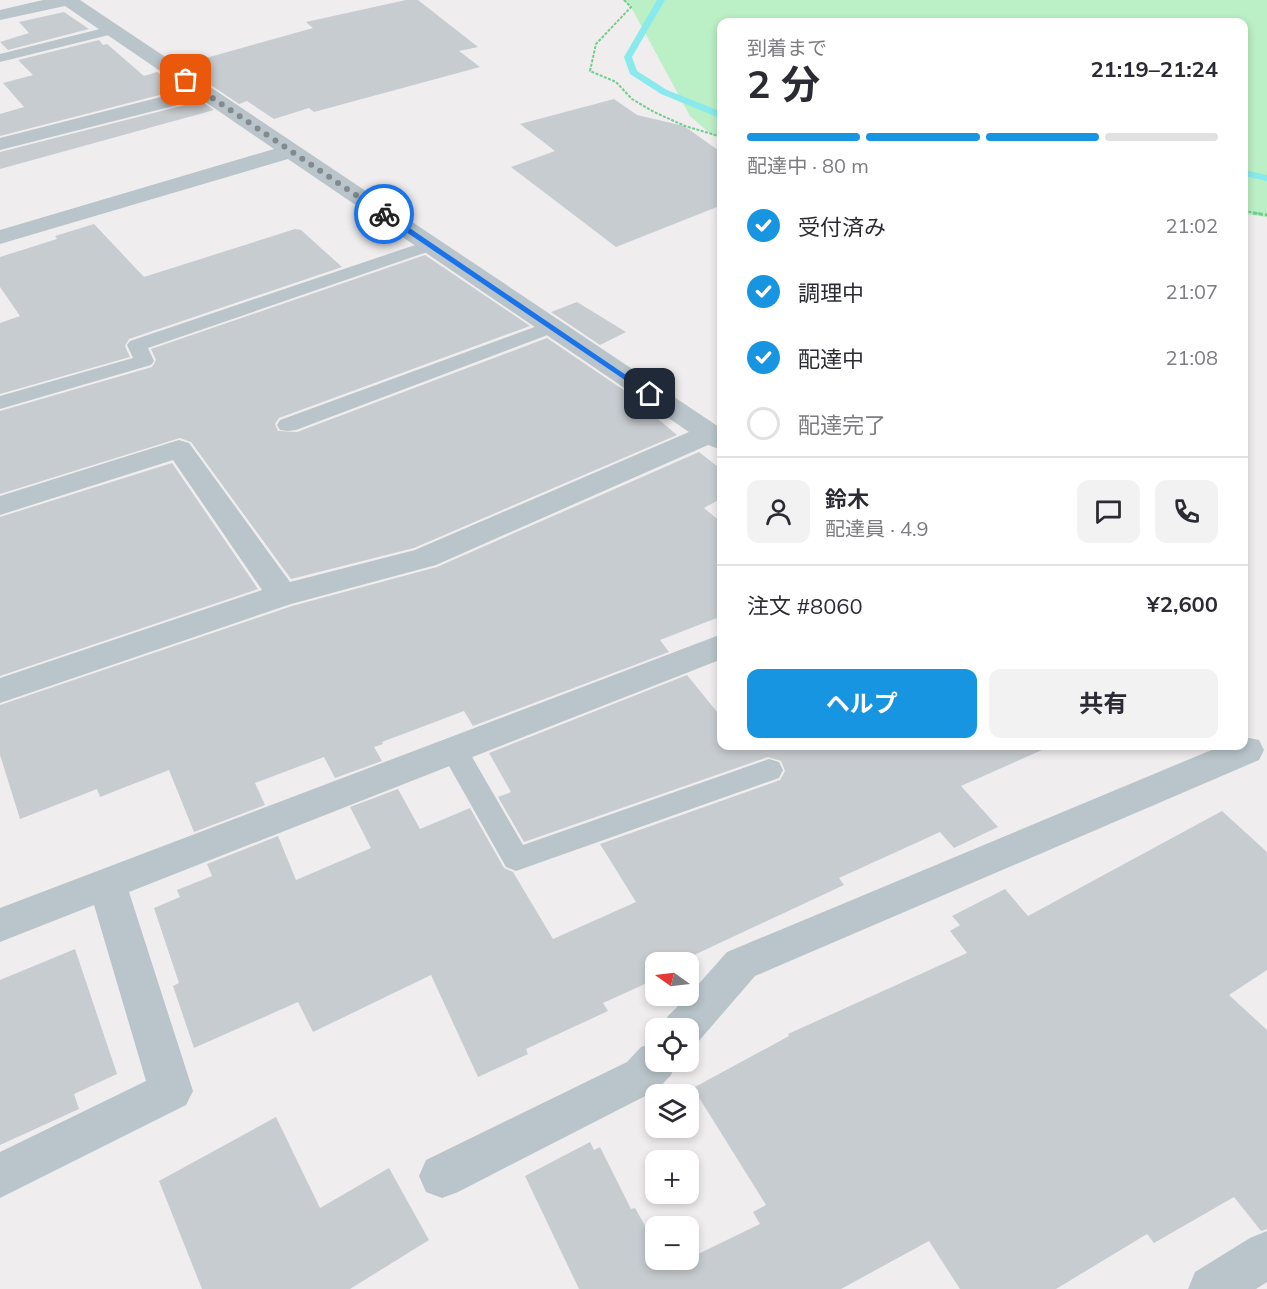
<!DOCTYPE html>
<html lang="ja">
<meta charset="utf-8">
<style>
body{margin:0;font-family:Mulish,"Noto Sans JP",sans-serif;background:#f2f2f3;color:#2b2b33;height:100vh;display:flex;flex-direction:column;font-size:22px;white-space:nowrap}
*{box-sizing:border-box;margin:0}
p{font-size:20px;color:#7c7c81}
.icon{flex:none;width:33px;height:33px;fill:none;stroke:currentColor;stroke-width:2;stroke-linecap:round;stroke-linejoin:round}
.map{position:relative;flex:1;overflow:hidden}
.panel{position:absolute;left:717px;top:18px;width:531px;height:732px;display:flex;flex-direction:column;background:#fff;border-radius:12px;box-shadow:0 3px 9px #0003}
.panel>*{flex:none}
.needle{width:39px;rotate:284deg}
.tools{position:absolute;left:645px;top:952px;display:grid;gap:12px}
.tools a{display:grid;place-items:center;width:54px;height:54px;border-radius:12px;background:#fff;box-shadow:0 3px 9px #0003;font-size:30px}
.pin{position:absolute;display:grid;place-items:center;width:51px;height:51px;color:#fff;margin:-26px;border-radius:12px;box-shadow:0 3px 9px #0006}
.courier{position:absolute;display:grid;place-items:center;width:60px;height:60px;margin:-30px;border:4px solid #1a73e8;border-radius:50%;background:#fff;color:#222;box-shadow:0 2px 8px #0007}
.head em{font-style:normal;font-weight:700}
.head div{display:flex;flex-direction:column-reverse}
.head{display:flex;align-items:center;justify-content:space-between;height:102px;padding:0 30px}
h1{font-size:39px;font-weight:700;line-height:45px}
.bar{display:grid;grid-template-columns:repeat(4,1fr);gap:9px 6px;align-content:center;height:72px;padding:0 30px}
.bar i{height:8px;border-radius:4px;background:#e1e1e2}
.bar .active{background:#1895e0}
.bar p{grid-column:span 4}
.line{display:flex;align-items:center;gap:15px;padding:0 30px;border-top:2px solid #e1e1e2}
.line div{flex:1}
.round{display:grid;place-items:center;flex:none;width:63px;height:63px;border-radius:12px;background:#f2f2f3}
ol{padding:0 30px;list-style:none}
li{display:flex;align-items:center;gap:18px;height:66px}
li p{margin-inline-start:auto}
li .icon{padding:6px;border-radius:50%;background:#1895e0;color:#fff;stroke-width:4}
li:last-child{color:#7c7c81}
li i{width:33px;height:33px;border:3px solid #e1e1e2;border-radius:50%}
.primary-button{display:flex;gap:12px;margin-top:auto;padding:12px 30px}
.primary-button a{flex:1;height:69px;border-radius:12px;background:#1895e0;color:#fff;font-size:24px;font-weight:700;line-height:69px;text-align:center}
.primary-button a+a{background:#f2f2f3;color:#2b2b33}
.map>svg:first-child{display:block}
</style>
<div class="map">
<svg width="1267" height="1289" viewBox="0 0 1267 1289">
<rect width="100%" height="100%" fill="#f0edee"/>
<path fill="#bbefc5" d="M623,0h644v217l-23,-3v-192h-522l-1,115 -8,-1 -23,-20 -59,-109z"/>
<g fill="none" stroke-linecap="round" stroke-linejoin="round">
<path fill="#88eaec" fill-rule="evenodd" d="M657,0h8l-33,57 5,14 30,19 55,22v7l-61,-25 -31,-20 -6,-17z
M1244,170l23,5v6l-23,-5z"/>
</g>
<path fill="#c7ccd0" d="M406,0h12l60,47 -19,4 21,16 -166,45 -5,-4 -35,11 -27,-18 -8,3 -58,-39 132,-37 -7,-6z
M64,12l25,17 -81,21 -8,-8 29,-9 -10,-11z
M99,40l4,5 4,-1 37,32 13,-4 26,17 -183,47v-22l24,-7 -21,-24 30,-8 -15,-15z
M614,99l23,16 47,11 38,27v52l-106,42 -105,-80 44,-16 -35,-27z
M201,101l13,9 -214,59v-17z
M94,224l50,53 151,-48 6,1 41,37 -213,72 -4,7 5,11 -130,37v-71l20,-7 -20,-29v-30l57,-18 -2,-3z
M425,255l105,71 -251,92 -4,6 3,7 19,1 250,-94 78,53 52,44 -263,113 -123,31 -100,-137 -11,-4 -180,56v-83l152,-44 4,-7 -5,-11z
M577,302l49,30 -26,13 -49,-33z
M699,452l23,18v28l-18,10 18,15v93l-62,24 9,12 -196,74 -9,-15 -82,31 1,2 -9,3 8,14 -47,17 -11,-21 -69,26 10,22 -71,27 -25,-62 -69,27 -3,-8 -77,30 -20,-64v-50l292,-99 145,-39z
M172,463l86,126 -258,87v-159z
M687,675l35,43v28h329l-90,40 37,41 -44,21 -14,-16 -101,46 5,7 -167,78h-21v16l-53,24 5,8 -82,38 2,5 -50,23 -47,-102 -118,57 -15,-30 -104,46 -21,-62 6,-3 -25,-75 26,-11 -3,-7 35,-14 -5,-12 71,-28 18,44 75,-32 -21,-41 48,-18 22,40 50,-21 34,60 9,4 40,67 83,-37 -36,-58 180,-64 5,-9 -4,-10 -13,-4 -244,85 -26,-45 13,-5 -22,-39z
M1222,811l45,41v118l-38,25 38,35v199l-6,2 -27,-34 -80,46 -7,-9 -91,55h-96l-31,-48 -88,48h-262l-54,-113 65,-34 4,8 6,-3 31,62 4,-1 21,37v15h8l5,8 91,-44 -7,-12 13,-7 -73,-117 96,-52 -1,-2 179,-81 -17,-22 10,-6 -8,-9 53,-27 23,27z
M75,949l42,125 -43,20 5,15 -79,36v-165z
M276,1117l44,91 69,-40 40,72 -79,49h-148l-43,-108z"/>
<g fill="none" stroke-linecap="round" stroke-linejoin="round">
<path stroke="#73cd8f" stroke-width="2" stroke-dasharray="3 1.5" stroke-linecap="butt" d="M624,0l7,7 -35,37 -6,27 26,11 16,17 22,13 31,14 37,11
M1244,211l17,3"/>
<path stroke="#73cd8f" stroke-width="3" stroke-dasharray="4 2" stroke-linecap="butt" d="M1253,213l14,2"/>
<path fill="#b9c5cb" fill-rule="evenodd" d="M112,26l7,4 -2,3 -117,29v-8z
M430,240l6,1 3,4 -3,4 -288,99 6,13 -3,4 -151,44v-13l133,-38 -6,-13 3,-4z
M551,321l7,2 3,4 -3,4 -262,99 -8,1 -8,-1 -3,-5 3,-5z
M454,740l10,3 59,102 246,-86 10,3 4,8 -4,8 -263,93 -10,-4 -66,-117 4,-7z"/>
<path fill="#b9c5cb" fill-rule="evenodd" d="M43,0h37l642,429v21l-14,-5 -272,120 -145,39 -291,99v-25l262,-88 -89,-130 -173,55v-19l169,-53 10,-3 10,3 101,139 125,-32 274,-118 -401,-273 -288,85v-14l274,-81 -73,-50 -201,51v-12l188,-48 -123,-84 -65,14v-10z
M722,634v25l-593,233 64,199 -7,14 -186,93v-46l146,-71 -52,-176 -94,37v-34z
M1244,737l15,3 5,10 -5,10 -504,216 -57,66 -10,4v-17h-26l6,-13 20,-20 39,-44 494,-206h23z
M656,1042v20h21l-6,13 -14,15 -199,102 -16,6 -16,-6 -7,-16 7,-16 201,-98 14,-15z
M1267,1231v51l-11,7h-68l7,-17 55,-34z"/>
</g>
<path fill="#1a73e8" d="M384,212h2l268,182 -7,1 -266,-180z"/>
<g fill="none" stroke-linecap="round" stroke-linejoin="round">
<path stroke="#828a8e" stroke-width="6" stroke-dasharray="0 10.8" d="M186,80l198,134"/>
</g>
</svg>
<div class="tools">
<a><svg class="needle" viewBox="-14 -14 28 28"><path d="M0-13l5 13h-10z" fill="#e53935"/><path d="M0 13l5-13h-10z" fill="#7c7c81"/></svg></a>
<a><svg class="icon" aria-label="locate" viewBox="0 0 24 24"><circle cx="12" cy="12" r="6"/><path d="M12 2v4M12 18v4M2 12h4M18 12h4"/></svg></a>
<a><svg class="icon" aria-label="layers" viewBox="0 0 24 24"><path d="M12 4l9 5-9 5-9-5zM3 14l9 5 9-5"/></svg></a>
<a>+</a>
<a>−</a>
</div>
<div class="pin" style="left:186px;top:80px;background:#ea580c"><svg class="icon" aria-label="bag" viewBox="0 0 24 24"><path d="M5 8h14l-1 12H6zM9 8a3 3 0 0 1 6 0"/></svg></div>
<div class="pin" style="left:650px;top:394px;background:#1f2937"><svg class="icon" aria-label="home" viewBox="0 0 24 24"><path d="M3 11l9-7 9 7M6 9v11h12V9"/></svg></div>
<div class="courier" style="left:384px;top:214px"><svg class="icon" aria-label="bike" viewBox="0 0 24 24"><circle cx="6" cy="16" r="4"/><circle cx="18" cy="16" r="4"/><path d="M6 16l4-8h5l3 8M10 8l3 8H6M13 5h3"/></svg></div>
<section class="panel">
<div class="head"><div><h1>2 分</h1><p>到着まで</p></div><em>21:19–21:24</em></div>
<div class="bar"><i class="active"></i><i class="active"></i><i class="active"></i><i></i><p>配達中 · 80 m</p></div>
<ol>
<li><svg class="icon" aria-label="check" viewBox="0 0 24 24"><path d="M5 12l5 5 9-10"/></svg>受付済み<p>21:02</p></li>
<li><svg class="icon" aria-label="check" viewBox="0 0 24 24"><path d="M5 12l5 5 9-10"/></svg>調理中<p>21:07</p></li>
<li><svg class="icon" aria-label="check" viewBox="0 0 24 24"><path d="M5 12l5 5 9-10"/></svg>配達中<p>21:08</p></li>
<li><i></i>配達完了</li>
</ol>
<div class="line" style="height:108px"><a class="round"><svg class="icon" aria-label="person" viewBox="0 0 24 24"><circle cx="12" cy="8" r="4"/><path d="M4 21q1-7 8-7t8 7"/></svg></a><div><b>鈴木</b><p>配達員 · 4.9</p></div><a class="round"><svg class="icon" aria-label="chat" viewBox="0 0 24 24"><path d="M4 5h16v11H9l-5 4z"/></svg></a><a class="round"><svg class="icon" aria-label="phone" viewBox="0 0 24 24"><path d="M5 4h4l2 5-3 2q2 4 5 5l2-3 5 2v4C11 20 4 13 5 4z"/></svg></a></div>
<div class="line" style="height:78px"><div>注文 #8060</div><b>¥2,600</b></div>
<div class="primary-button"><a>ヘルプ</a><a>共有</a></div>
</section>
</div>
